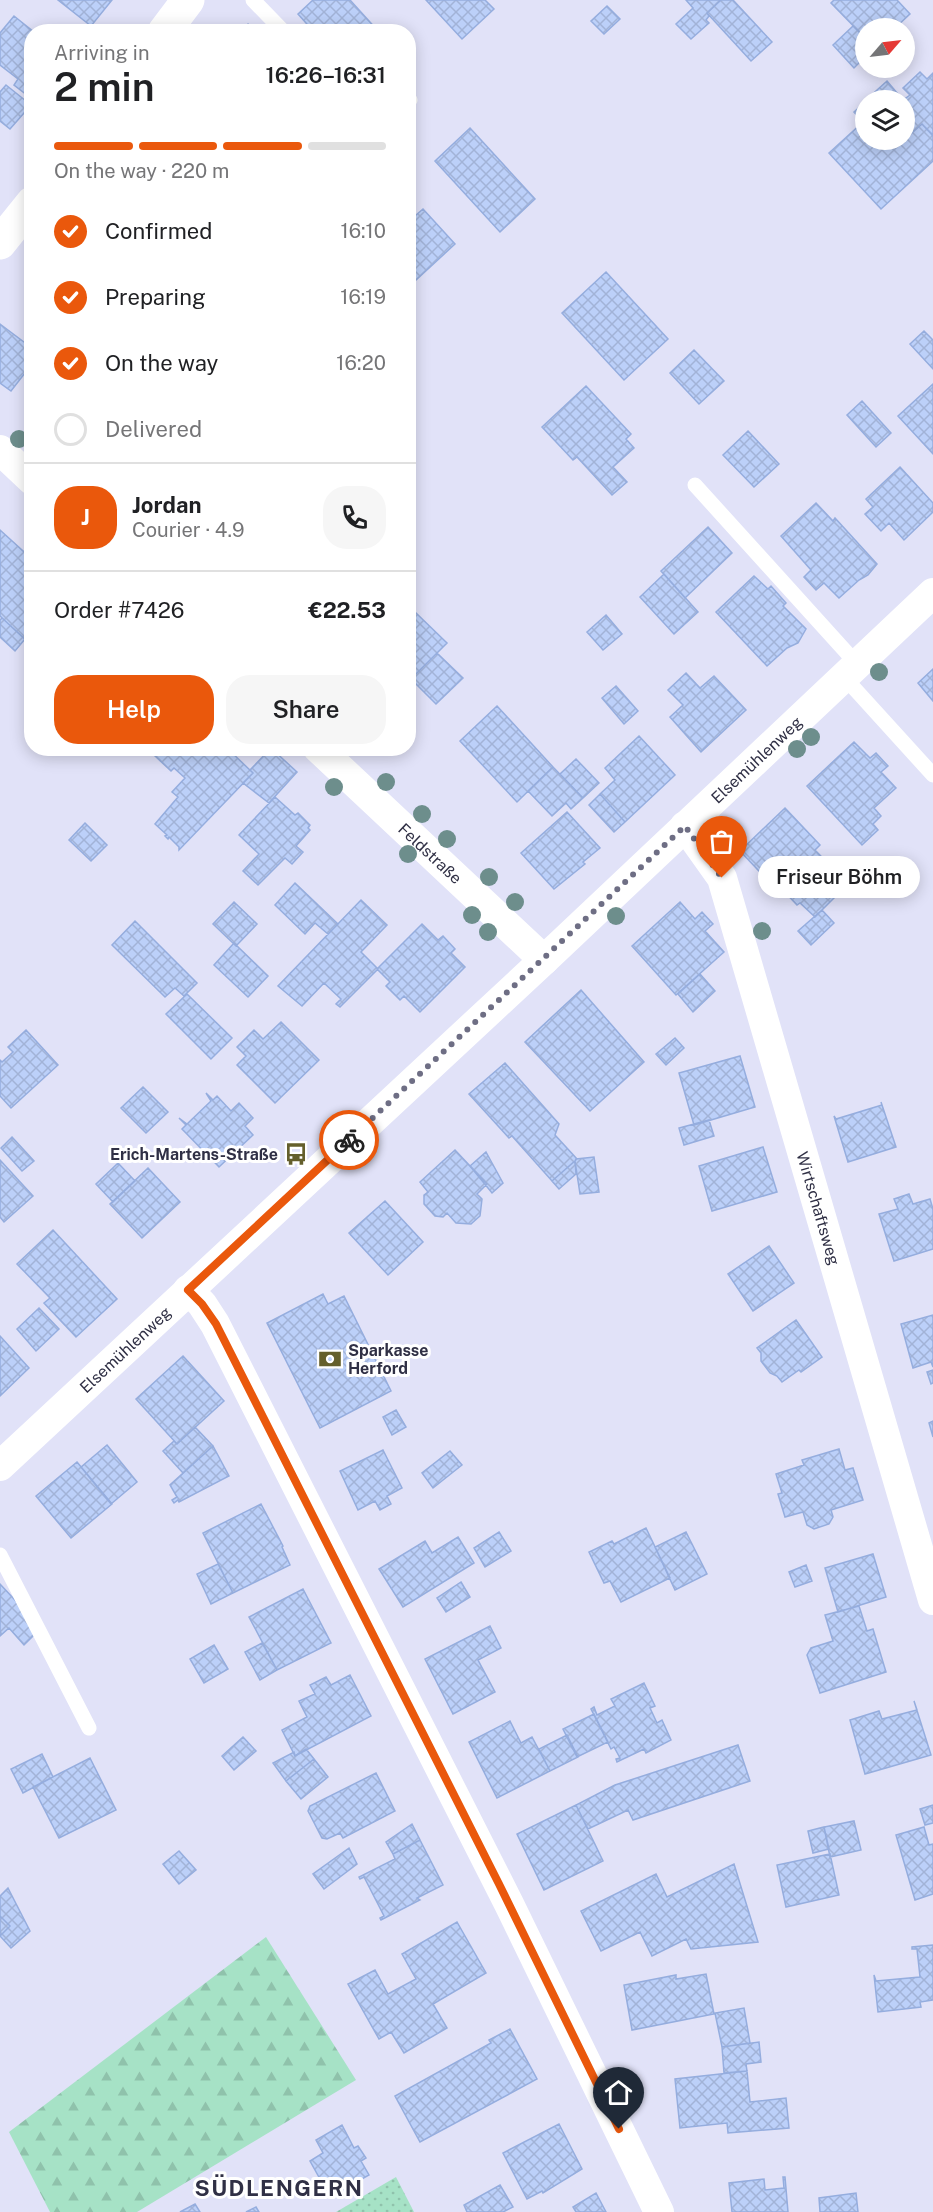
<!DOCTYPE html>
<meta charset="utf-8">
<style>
body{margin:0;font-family:"Public Sans",sans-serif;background:#f6f6f6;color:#202124;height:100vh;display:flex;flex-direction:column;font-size:22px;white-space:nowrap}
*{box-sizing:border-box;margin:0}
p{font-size:20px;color:#757577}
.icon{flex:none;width:33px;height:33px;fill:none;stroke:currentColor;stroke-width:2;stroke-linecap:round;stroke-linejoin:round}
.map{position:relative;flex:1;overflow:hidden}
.drawer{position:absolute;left:24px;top:24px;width:392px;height:732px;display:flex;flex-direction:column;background:#fff;border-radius:24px;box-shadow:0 3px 15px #0003}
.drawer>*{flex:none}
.needle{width:39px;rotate:62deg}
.tools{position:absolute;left:855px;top:18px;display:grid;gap:12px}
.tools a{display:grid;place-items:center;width:60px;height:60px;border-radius:50%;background:#fff;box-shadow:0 3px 15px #0003;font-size:30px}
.pin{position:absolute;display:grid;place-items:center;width:51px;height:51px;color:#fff;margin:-62px -26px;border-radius:50% 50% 50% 0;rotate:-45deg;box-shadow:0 0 6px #0007}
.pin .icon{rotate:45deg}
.courier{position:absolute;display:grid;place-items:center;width:60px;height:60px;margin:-30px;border:4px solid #ea580c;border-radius:50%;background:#fff;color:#222;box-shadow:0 2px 8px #0007}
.bubble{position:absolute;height:42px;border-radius:21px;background:#fff;box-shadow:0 3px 15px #0003;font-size:20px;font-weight:600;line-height:42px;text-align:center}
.head em{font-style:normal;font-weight:600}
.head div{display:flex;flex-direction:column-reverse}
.head{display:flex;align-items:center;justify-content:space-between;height:102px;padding:0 30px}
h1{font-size:39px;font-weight:600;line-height:45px}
.bar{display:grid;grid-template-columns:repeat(4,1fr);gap:9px 6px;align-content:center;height:72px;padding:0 30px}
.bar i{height:8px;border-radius:4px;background:#e0e0e0}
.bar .current{background:#ea580c}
.bar p{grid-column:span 4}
.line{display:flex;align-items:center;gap:15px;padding:0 30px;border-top:2px solid #e0e0e0}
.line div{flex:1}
.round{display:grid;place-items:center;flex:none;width:63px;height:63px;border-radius:24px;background:#f6f6f6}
ol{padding:0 30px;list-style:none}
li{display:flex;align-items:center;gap:18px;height:66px}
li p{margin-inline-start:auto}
li .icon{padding:6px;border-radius:50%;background:#ea580c;color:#fff;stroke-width:4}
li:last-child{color:#757577}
li i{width:33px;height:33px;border:3px solid #e0e0e0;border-radius:50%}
.action{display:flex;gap:12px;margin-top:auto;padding:12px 30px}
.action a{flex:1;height:69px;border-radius:24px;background:#ea580c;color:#fff;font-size:24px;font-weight:600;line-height:69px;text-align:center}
.action a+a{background:#f6f6f6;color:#202124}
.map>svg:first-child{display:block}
</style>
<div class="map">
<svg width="933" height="2212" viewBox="0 0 933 2212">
<defs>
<pattern id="grass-dots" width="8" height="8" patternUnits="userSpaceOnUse" patternTransform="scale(1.5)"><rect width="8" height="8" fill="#a6e2c6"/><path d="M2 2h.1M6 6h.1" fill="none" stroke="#8fc2ab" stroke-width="1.8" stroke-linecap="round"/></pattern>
<pattern id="forest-firs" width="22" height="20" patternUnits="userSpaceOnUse" patternTransform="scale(1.5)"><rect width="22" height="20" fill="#a6e2c6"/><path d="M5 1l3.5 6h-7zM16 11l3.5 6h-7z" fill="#8fc2ab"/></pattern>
<pattern id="building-cross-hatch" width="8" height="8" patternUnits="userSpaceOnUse" patternTransform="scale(1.5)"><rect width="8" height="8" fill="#bcd0f9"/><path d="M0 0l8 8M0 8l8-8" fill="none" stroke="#a2b3d7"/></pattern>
</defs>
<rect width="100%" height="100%" fill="#e1e2f8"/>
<path fill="url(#grass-dots)" d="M396,2177l18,35h-78z"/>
<path fill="url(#forest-firs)" d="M266,1937l90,143 -219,132h-87l-41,-80z"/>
<path fill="url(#building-cross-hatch)" stroke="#95adde" stroke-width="1.5" d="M58,0h54l-21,26z
M313,0h37l29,32h-65l-16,-18z
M426,0h59l9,9 -32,30z
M686,0h35l-14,13 2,3 -3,4 3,3 -18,16 -15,-15 17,-16z
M721,0h12l39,42 -21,19 -44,-48z
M834,0h63l13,14 -15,14h-29v11l-35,-36z
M607,6l13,13 -16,15 -13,-13z
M14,16l20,16h-2v67l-18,-14 4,-6 -18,-14v-32z
M248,24l7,8h-15z
M853,26l13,13v17l-12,12 -21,-23z
M920,72l7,7 6,-6v62l-11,-11 -17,15 -2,-39 7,-5 -7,-7z
M887,81l16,19h-37z
M6,85l25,20 -21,24 -10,-8v-29z
M866,101v24l-12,-13z
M863,122l3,3v15h38l18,-16 11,12v25l-52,48 -52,-56z
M470,128l65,71 -35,33 -65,-71z
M423,209l32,35 -40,37 -7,-7v-54l1,1z
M606,272l62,67 -44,41 -62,-67z
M0,324l32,24v16l-21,27 -11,-8z
M924,331l9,9v29l-23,-25z
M694,350l30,31 -25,23 -29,-31z
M933,384v70l-35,-38z
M586,386l45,48 -5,5 8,9 -21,19 14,15 -15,13 -35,-38 -4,3 -31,-33z
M862,401l29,32 -15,14 -29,-32z
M748,431l31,33 -25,23 -31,-32z
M900,467l33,36v9l-29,28 -15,-17 -8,8 -16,-17 8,-7 -7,-8z
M816,503l17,18 2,-3 42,46 -9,11 -9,5 -20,18 -15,-15 -8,7 -12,-13 7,-7 -30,-34z
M708,527l24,26 -47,45 -24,-27z
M0,530l32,29 -1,86 -31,-29z
M664,574l34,38 -24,22 -34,-37z
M754,576l14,13 3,-3 15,17 -3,3 23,23 -8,14 -11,5 -20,18 -51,-54z
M415,612l32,31 -39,39v-62z
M606,615l16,19 -19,16 -16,-18z
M2,618l23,21 -10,12 -15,-14v-17z
M437,653l26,25 -27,26 -25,-25z
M933,669v32l-15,-18z
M686,673l14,15 14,-12 32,34 -45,42 -31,-35 13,-12 -15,-15z
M616,686l22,25 -14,13 -22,-26z
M497,706l56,61 -36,35 -57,-61z
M639,736l36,39 -50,47 -25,-28 15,-14 -10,-12z
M854,742l16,16 6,-5 12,13 -7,6 15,16 -22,20 7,8 -8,8 5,6 -16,15 -55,-59z
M162,748h65l26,25 -74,77v-3l-10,-10 -1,2 -3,-3 2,-1 -12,-11 23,-27 -6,-5 13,-14 -11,-10 -3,3 -16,-15z
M271,748l26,24 -28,31 -26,-20 10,-10 -3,-3z
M576,759l23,24 -16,15 -23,-24z
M553,767l30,31 -12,11 -5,-6 -14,13 -24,-25z
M600,794l25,28 -11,10 -25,-27z
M275,797l20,18 3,-2 12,12 -2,3 2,2 -14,16 7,6 -11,12 -7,-6 -27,27 -15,-14 16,-17 -20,-19z
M785,808l35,37 -5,5 33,34 -33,33 -15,-14 -3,2 -19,-20 -3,3 -35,-37z
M567,812l33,36 -17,14 2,2 -31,25 -33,-36z
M85,823l22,22 -16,16 -22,-21z
M295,883l43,41 -10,10 -13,-11 -10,11 -30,-29z
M361,900l26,25 -26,27 17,17 -38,38 -4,-3 5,-5 -17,-16 -22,23 -24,-20z
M234,902l23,22 -21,22 -23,-22z
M680,902l15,17 7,-7 11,12 -8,7 19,21 -48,43 -44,-49z
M822,910l12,13 -23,22 -13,-14z
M135,921l62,62 -13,13 -9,-8 -10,9 -53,-52z
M422,924l16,16 5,-4 12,13 -4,4 14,14 -45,45 -16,-16 -4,4 -14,-14 4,-4 -13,-13z
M234,943l34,33 -20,21 -34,-32z
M700,974l15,17 -22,21 -15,-18z
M581,990l63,72 -54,49 -65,-69z
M187,994l45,44 -21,21 -45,-45z
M281,1022l38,38 -44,43 -38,-38 9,-9 -9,-9 17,-17 9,9z
M26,1030l32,35 -47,43 -11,-12v-36l2,2 11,-10 -5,-5z
M675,1038l9,10 -18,17 -10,-11z
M740,1056l15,51 -61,18 -15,-52z
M505,1063l54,61 -4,11 22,24 -25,22 -40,-45 -3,2 -40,-44z
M143,1087l25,25 -22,21 -25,-25z
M206,1093l7,7 4,-4 14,15 8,-8 14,15 -8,8 8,9 -34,32 -37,-38 4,-4 -7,-7 8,6 24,-23z
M881,1102l15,45 -48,15 -14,-46 2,3 46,-14z
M709,1120l5,16 -30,9 -5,-17z
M12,1137l22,24 -12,10 -21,-23z
M763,1147l14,45 -65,19 -13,-45z
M455,1150l32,34 -10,10 5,5 -2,17 -9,8 -15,-1 -9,-10 -4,4 -8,-1 -11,-12v-9l4,-3 -8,-10z
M486,1152l17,31 -11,10 -22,-27z
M594,1157l5,35 -19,2 -5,-33 1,-2z
M0,1160l33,36 -29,26 -4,-5z
M575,1161l1,13 -17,15 -7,-8z
M118,1163l17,18 -22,21 -17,-18z
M148,1168l32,34 -38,36 -32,-34z
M909,1194l4,10 17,-5 3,10v40l-39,12 -15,-47 19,-5 -4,-10z
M385,1201l38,41 -35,33 -39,-42z
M53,1230l64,69 -41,38 -32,-34 6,-5 -33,-34z
M769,1246l25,37 -41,28 -25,-37z
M323,1294l5,10 16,-8 47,95 -71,37 -53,-105z
M39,1308l20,21 -23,22 -19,-22z
M933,1315v52l-2,-5 -18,6 -12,-44z
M796,1320l26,37 -21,15 -2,-2 -17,12 -5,-6 -7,-3 -9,-12v-8l-4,-5z
M0,1336l29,32 -29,28z
M183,1356l41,45 -47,43 -41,-45z
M933,1370v13l-2,1 -4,-12z
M396,1410l10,17 -14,8 -9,-18z
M933,1421v16l-4,-14z
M195,1427l18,19 -30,27 -20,-22 11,-10 3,3z
M107,1445l30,37 -26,22 -30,-37z
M213,1446l16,30 -50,26 -1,-2 -4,3 -2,-3 5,-3 -7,-12z
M839,1449l6,21 8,-2 10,32 -32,10 2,7 -4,7 -15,5 -7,-4 -4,-13 -18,5 -7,-23 4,-1 -6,-19 28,-9 -2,-5z
M383,1450l19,38 -15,8 4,8 -11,6 -5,-9 -17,9 -18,-39z
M450,1451l12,14 -29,23 -11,-15z
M77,1462l35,42 -41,34 -35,-42z
M261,1504l22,42 -1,1 8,18 -57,28 -30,-60z
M646,1528l24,50 -49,24 -11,-21 -6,2 -15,-31 23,-11 2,3z
M499,1532l12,19 -26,16 -11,-19z
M686,1532l21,42 -32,16 -20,-43z
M458,1537l16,26 -71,44 -24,-38 46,-28 7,12z
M873,1554l13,43 -48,15 -13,-44z
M218,1564l15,29 -22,11 -14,-30z
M806,1565l6,16 -17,6 -6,-15z
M461,1582l9,15 -24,15 -9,-14z
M0,1584l26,28 9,22 -11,11 -15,-17 -9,8z
M303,1589l28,54 -54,27 -28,-53z
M859,1606l8,25 6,-2 13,43 -66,21 -13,-38 4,-7 22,-7 -8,-26z
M490,1626l11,22 -23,12 17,32 -42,22 -28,-55z
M262,1643l15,27 -17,10 -15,-28z
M214,1645l14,24 -24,14 -14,-24z
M350,1675l21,41 -76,40 -13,-26 25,-13 -8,-16 16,-7 -5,-9 16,-8 5,8z
M644,1683l11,23 -5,2 7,15 5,-3 9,20 -25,13 -2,-4 -27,13 -1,-3 4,-1 -6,-11 -3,2 -20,-40 3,-2 3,8 18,-9 -4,-7z
M914,1701l17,54 -66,19 -15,-54 29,-9 3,8 35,-9z
M594,1714l14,28 -31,15 -14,-28z
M510,1721l11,22 11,-6 18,34 -53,27 -28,-56z
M567,1735l11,22 -28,14 -11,-22z
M243,1737l13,14 -22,19 -12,-14z
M738,1745l12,36 -117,39 -5,-10 -40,19 -12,-24 39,-20z
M306,1749l8,10 -28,22 -13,-18 21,-11 1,4z
M42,1754l11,23 -30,16 -12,-24z
M90,1758l26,52 -57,28 -26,-51z
M314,1759l14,18 -27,22 -15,-18z
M376,1773l19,38 -52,27 -3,-5 -13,6 -5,-1 -14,-27 2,-5z
M576,1805l27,56 -59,29 -27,-56z
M933,1805v18l-8,2 -5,-16z
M854,1821l7,29 -31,7 -6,-30z
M412,1824l8,16 -27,14 -7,-12z
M824,1827l5,22 -16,4 -5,-22z
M924,1827l5,18 4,-1v50l-18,6 -19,-65z
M420,1840l23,45 -26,13 3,2 -39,20 -1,-2 4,-2 -20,-39 -4,2 -1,-2 36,-18 -2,-5z
M349,1848l8,16 -33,25 -11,-15z
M179,1851l17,19 -17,14 -16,-20z
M830,1854l9,41 -53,12 -9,-42z
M734,1864l24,78 -67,7 -5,-10 -34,17 -12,-24 -39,19 -20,-40 75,-37 11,23z
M8,1888l22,43 -19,17 -11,-12 10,-10 -10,-10v-20z
M0,1916l10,10 -10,10z
M457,1922l29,51 -53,31 14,24 -43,25 -13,-21 -12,7 -31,-55 27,-14 13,24 28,-15 -14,-25z
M933,1945v55l-13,2 1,5 -43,5 -4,-37 2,6 44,-4 -3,-28h-5v-2z
M706,1974l8,40 -82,16 -8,-45 52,-10v4z
M744,2008l6,35 -28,4 -7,-34z
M510,2029l27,50 -117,63 -25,-46 96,-53 -2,-3z
M759,2042l2,20 -15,2 1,7 -23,2 -2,-26z
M747,2071l3,31 36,-4 3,30 -61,5 -1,-10 -47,5 -5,-49z
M559,2124l23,45 -39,24 -1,-2 -15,8 -24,-46z
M342,2125l12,23 4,-2 8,12 -5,3 8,14 -39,22 -20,-36 13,-8 -7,-13z
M783,2177h2l3,35h-56l-3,-29 35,-4 1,11 19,-2z
M500,2185l13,22 -10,5h-36l-3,-7z
M596,2193l10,19h-30l-3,-5z
M856,2193l2,19h-38l-1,-14z
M195,2204l5,8h-20z
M256,2207l3,5h-13z"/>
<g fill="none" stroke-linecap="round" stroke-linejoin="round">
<path stroke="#fff" stroke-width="15" d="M253,0l31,32
M408,101l2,-1
M695,485l162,179
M844,677l89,98
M0,1555l89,173"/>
<g stroke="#fff" stroke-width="30">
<path d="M0,450l32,30"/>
<path id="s1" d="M318,748l226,212"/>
<path id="s2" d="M685,826l37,52 211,722"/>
<path d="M188,1290l14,14 13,20 294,580 150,308"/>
<path id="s3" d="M0,1466l544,-506 389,-367"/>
</g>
<path stroke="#fff" stroke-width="33" d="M164,32l24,-32
M0,243l32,-40"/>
</g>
<g fill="#6d8e8c">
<circle cx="19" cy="439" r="9"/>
<circle cx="879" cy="672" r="9"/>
<circle cx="811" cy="737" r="9"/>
<circle cx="797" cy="749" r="9"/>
<circle cx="386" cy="782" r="9"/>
<circle cx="334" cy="787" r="9"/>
<circle cx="422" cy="814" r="9"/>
<circle cx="447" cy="839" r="9"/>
<circle cx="408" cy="854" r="9"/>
<circle cx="489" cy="877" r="9"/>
<circle cx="515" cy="902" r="9"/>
<circle cx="472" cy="915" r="9"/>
<circle cx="616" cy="916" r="9"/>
<circle cx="762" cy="931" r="9"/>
<circle cx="488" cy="932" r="9"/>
</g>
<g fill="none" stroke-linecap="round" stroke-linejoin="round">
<path stroke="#6e6e84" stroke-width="6" stroke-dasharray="0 10.8" d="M349,1140l336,-314 37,52"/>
<path stroke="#ea580c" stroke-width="8" d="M349,1140l-161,150 14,14 14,20 283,560 120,245"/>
</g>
<defs>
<g id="bus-bare" transform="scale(1.8)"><path d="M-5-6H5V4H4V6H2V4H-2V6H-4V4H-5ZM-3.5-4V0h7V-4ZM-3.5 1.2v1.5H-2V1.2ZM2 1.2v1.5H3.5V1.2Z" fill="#645f2c" stroke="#fff" stroke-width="2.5" paint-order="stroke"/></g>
<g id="bank-bare" transform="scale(1.8)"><path d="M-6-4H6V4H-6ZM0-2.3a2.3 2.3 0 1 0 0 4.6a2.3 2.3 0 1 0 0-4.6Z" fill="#645f2c" stroke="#fff" stroke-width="2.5" paint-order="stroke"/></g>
</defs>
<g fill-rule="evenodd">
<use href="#bus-bare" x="296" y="1154"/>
<use href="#bank-bare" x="330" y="1359"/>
</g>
<g text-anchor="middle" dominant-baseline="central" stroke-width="6" stroke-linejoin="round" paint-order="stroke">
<g font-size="16" fill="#303045" stroke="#fff">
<text stroke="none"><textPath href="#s3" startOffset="1035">Elsemühlenweg</textPath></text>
<text stroke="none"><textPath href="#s1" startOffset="154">Feldstraße</textPath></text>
<text stroke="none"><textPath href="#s2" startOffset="408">Wirtschaftsweg</textPath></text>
<text stroke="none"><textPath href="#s3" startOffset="171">Elsemühlenweg</textPath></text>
</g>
<g font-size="16" font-weight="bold" fill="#303045" stroke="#fff" text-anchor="end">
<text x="278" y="1154">Erich-Martens-Straße</text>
<text x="348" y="1350" text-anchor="start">Sparkasse<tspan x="348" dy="18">Herford</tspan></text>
</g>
<g font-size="22" font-weight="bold" letter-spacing="1.5" fill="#303045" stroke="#fff">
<text x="279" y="2188">SÜDLENGERN</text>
</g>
</g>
</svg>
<div class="tools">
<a><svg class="needle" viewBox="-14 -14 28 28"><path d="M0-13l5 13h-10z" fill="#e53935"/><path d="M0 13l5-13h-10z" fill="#757577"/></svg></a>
<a><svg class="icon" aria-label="layers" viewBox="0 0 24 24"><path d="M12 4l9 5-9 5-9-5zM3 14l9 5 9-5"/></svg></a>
</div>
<div class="pin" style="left:722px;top:878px;background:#ea580c"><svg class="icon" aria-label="bag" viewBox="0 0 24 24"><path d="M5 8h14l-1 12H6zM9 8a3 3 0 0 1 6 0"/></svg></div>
<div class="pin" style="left:619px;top:2129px;background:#1f2937"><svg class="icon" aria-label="home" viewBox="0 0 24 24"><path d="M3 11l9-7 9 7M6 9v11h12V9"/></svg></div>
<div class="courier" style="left:349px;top:1140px"><svg class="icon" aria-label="bike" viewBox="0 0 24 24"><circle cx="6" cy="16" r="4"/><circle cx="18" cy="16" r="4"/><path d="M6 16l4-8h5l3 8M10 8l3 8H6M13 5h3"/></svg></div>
<div class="bubble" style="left:758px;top:856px;width:162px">Friseur Böhm</div>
<section class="drawer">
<div class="head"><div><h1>2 min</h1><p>Arriving in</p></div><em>16:26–16:31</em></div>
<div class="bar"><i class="current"></i><i class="current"></i><i class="current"></i><i></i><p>On the way · 220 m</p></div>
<ol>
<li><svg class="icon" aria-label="check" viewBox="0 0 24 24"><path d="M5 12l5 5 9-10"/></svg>Confirmed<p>16:10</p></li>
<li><svg class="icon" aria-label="check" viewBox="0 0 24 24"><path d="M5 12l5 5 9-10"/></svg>Preparing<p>16:19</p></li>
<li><svg class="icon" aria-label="check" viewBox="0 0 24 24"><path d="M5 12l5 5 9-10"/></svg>On the way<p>16:20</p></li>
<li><i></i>Delivered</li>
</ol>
<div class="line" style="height:108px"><b class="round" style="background:#ea580c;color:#fff">J</b><div><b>Jordan</b><p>Courier · 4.9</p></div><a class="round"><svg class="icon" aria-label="phone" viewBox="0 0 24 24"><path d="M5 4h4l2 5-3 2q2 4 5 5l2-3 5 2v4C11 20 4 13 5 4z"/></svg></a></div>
<div class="line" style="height:78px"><div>Order #7426</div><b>€22.53</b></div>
<div class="action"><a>Help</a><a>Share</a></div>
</section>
</div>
